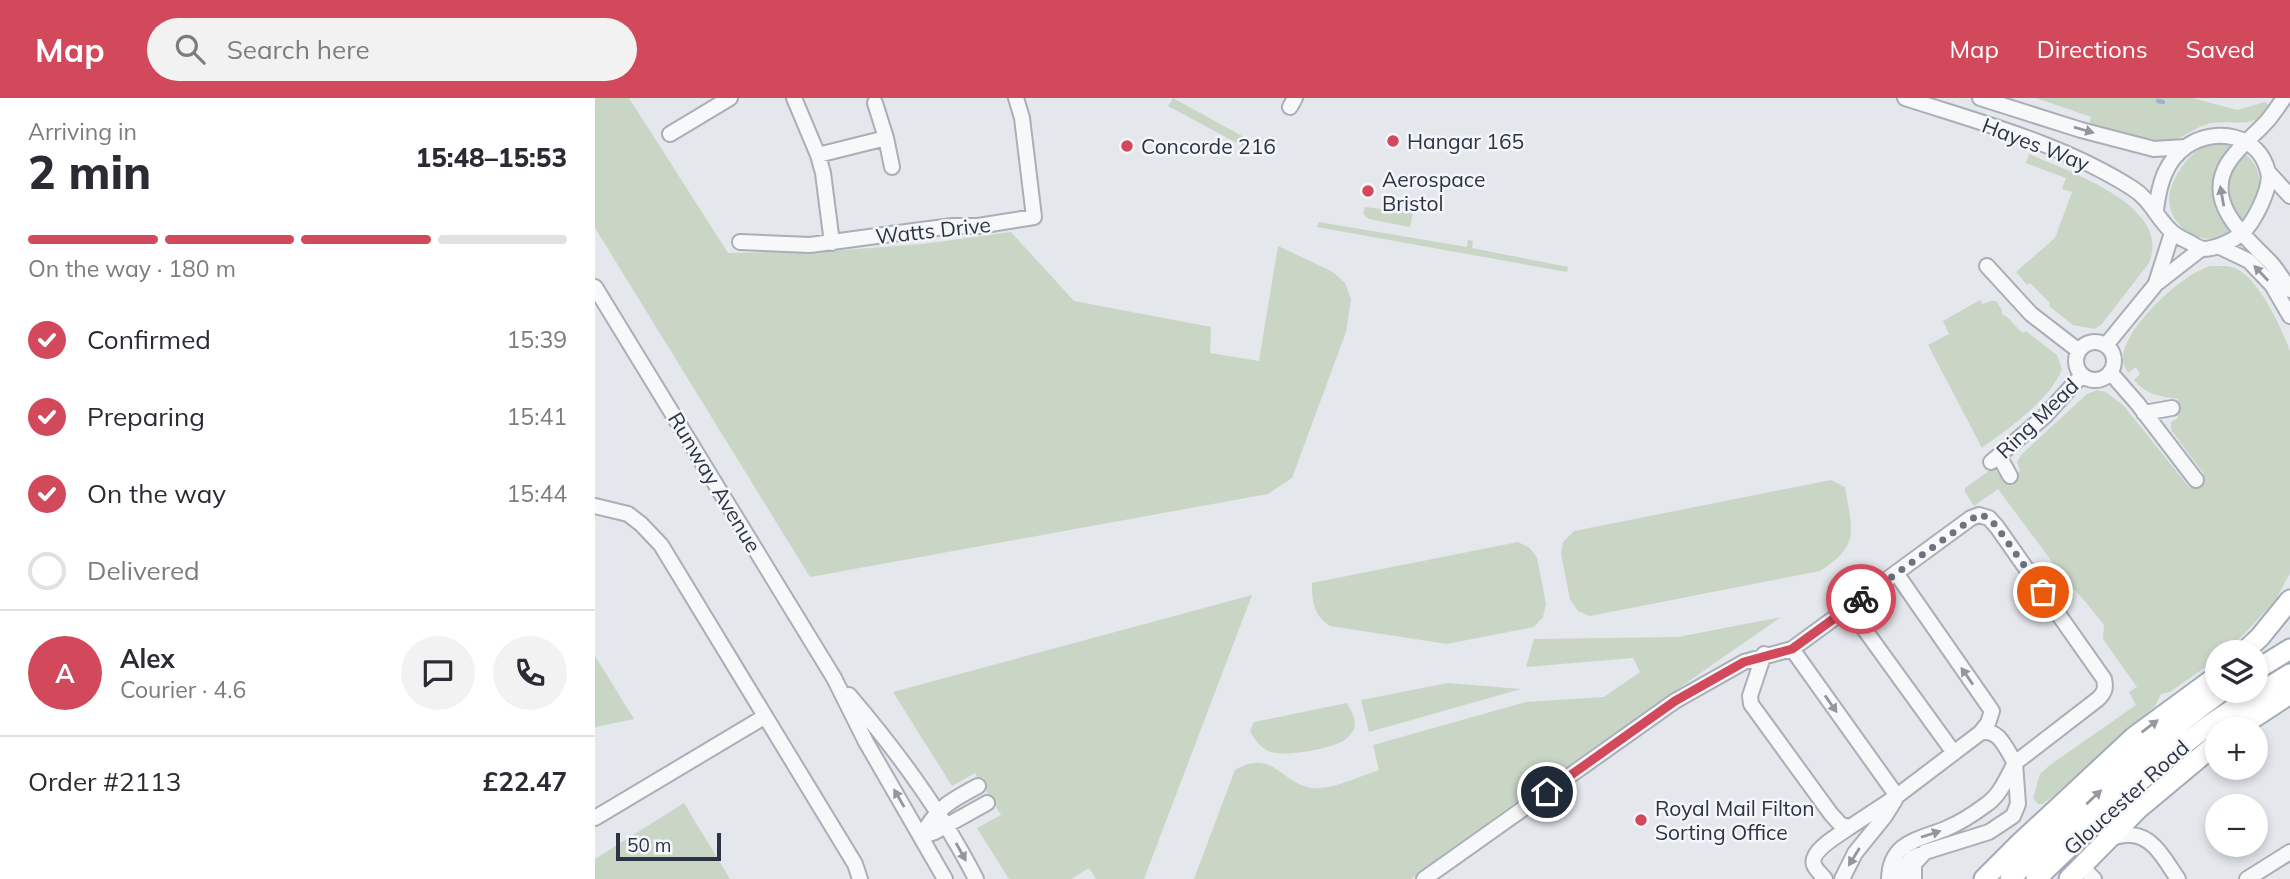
<!DOCTYPE html>
<meta charset="utf-8">
<style>
body{margin:0;font-family:Mulish,sans-serif;background:#f2f2f3;color:#2b2b33;height:100vh;display:flex;flex-direction:column;font-size:26px;white-space:nowrap}
*{box-sizing:border-box;margin:0}
p{font-size:23px;color:#7c7c81}
.icon{flex:none;width:38px;height:38px;fill:none;stroke:currentColor;stroke-width:2;stroke-linecap:round;stroke-linejoin:round}
.map{position:relative;flex:1;overflow:hidden}
.details{display:flex;flex-direction:column;background:#fff;width:595px}
.details>*{flex:none}
.fabs{position:absolute;left:1610px;top:542px;display:grid;gap:14px}
.fabs a{display:grid;place-items:center;width:63px;height:63px;border-radius:50%;background:#fff;box-shadow:0 4px 10px #0003;font-size:35px}
.scale{position:absolute;left:21px;bottom:18px;width:105px;box-sizing:border-box;padding-left:7px;border:4px solid #2b3445;border-top:0;font-size:19px;line-height:24px;white-space:nowrap;color:#2b3445;-webkit-text-stroke:5px #f4f6f9;paint-order:stroke}
.pin{position:absolute;display:grid;place-items:center;width:60px;height:60px;color:#fff;margin:-30px;border:4px solid #fff;border-radius:50%;box-shadow:0 2px 7px #0007}
.courier{position:absolute;display:grid;place-items:center;width:70px;height:70px;margin:-35px;border:5px solid #d1495b;border-radius:50%;background:#fff;color:#222;box-shadow:0 2px 9px #0007}
.summary em{font-style:normal;font-weight:800}
.summary div{display:flex;flex-direction:column-reverse}
.summary{display:flex;align-items:center;justify-content:space-between;height:119px;padding:0 28px}
h1{font-size:46px;font-weight:800;line-height:52px}
.bar{display:grid;grid-template-columns:repeat(4,1fr);gap:10px 7px;align-content:center;height:84px;padding:0 28px}
.bar i{height:9px;border-radius:5px;background:#e1e1e2}
.bar .on{background:#d1495b}
.bar p{grid-column:span 4}
.line{display:flex;align-items:center;gap:18px;padding:0 28px;border-top:2px solid #e1e1e2}
.line div{flex:1}
.round{display:grid;place-items:center;flex:none;width:74px;height:74px;border-radius:37px;background:#f2f2f3}
ol{padding:0 28px;list-style:none}
li{display:flex;align-items:center;gap:21px;height:77px}
li p{margin-inline-start:auto}
li .icon{padding:7px;border-radius:50%;background:#d1495b;color:#fff;stroke-width:4}
li:last-child{color:#7c7c81}
li i{width:38px;height:38px;border:4px solid #e1e1e2;border-radius:50%}
header{display:flex;align-items:center;gap:42px;box-sizing:border-box;height:98px;padding:0 35px;background:#d1495b;color:#fff}
header strong{font-size:33px}
nav{display:flex;gap:38px;margin-inline-start:auto;font-size:24px}
.search{width:490px;height:63px;background:#f2f2f3;display:flex;align-items:center;gap:18px;box-sizing:border-box;padding:0 24px;border-radius:38px;color:#7c7c81;font-size:26px}
main{display:flex;flex:1;min-height:0}
.map>svg:first-child{display:block}
</style>
<header>
<strong>Map</strong>
<div class="search"><svg class="icon" aria-label="search" viewBox="0 0 24 24"><circle cx="10" cy="10" r="6"/><path d="M15 15l6 6"/></svg>Search here</div>
<nav><a>Map</a><a>Directions</a><a>Saved</a></nav>
</header>
<main>
<section class="details">
<div class="summary"><div><h1>2 min</h1><p>Arriving in</p></div><em>15:48–15:53</em></div>
<div class="bar"><i class="on"></i><i class="on"></i><i class="on"></i><i></i><p>On the way · 180 m</p></div>
<ol>
<li><svg class="icon" aria-label="check" viewBox="0 0 24 24"><path d="M5 12l5 5 9-10"/></svg>Confirmed<p>15:39</p></li>
<li><svg class="icon" aria-label="check" viewBox="0 0 24 24"><path d="M5 12l5 5 9-10"/></svg>Preparing<p>15:41</p></li>
<li><svg class="icon" aria-label="check" viewBox="0 0 24 24"><path d="M5 12l5 5 9-10"/></svg>On the way<p>15:44</p></li>
<li><i></i>Delivered</li>
</ol>
<div class="line" style="height:126px"><b class="round" style="background:#d1495b;color:#fff">A</b><div><b>Alex</b><p>Courier · 4.6</p></div><a class="round"><svg class="icon" aria-label="chat" viewBox="0 0 24 24"><path d="M4 5h16v11H9l-5 4z"/></svg></a><a class="round"><svg class="icon" aria-label="phone" viewBox="0 0 24 24"><path d="M5 4h4l2 5-3 2q2 4 5 5l2-3 5 2v4C11 20 4 13 5 4z"/></svg></a></div>
<div class="line" style="height:91px"><div>Order #2113</div><b>£22.47</b></div>
</section>
<div class="map">
<svg width="1695" height="781" viewBox="0 0 1695 781">
<rect width="100%" height="100%" fill="#e4e7ec"/>
<path fill="#c9d6c5" d="M0,0h34l99,155 102,-2 93,-7 88,-12 63,69 137,26 -1,26 49,8 19,-115 55,26 12,11 6,16 -5,33 -54,146 -24,16 -458,83 -215,-349z
M578,0l80,44 -5,7 -80,-43z
M1441,0h157l44,12 28,-8 7,5c-20,23 -34,13 -60,16 -14,2 -25,13 -39,17 -27,8 -58,-8 -84,-15l2,-8z
M1620,45c27,0 55,25 40,54 -6,12 -13,26 -24,35 -27,20 -68,-7 -61,-40 1,-8 7,-17 11,-24 9,-13 18,-22 34,-25z
M1434,56c39,18 144,51 120,109l-47,61 -7,5 -22,-4 -24,-19 1,-3 -20,-20 -3,2 -11,-13 39,-34 17,-46 -10,-3 4,-11 -40,-15z
M770,109l48,6 -3,14 -41,-8 -6,-5z
M724,124l148,25 1,-7 5,1 -1,7 96,19 -1,5 -250,-45z
M1615,168c9,0 20,-1 27,3 23,12 44,58 53,82v222l-15,28 -43,46 -8,6h-7v6l-47,33 -9,2 -6,12 -102,90 -10,8h-5l-5,-6 7,-24 10,-9 86,-60 -7,-13 8,-5 -34,-48 1,-14 -20,-25 -20,-22 -66,-89 -24,17 -9,-14v-4l28,-20 14,14 13,-11 -3,-9 4,-7 66,-61 10,-4 9,2 18,14 65,81 15,-13 -33,-44v-8l7,-4v-19c-18,-3 -32,-4 -44,-19l6,-6 -4,-7 -8,6c-3,-5 -5,-10 -5,-16 2,-30 59,-83 87,-91z
M1385,202l3,4 8,-3h5l6,9v4c9,4 13,13 21,19l3,-2 31,24 5,14c-12,31 -53,59 -80,79l-54,-103 21,-11 -6,-13z
M1236,382l14,7c7,44 16,57 -25,84l-230,45 -12,-5 -8,-12 -9,-45 2,-12 11,-11z
M923,444l12,6 7,10 9,46 -3,13 -9,10 -87,17 -117,-18c-17,-12 -18,-24 -18,-43z
M657,497l-108,284h-48l-7,-11 -18,11h-62l-32,-51 24,-13 -26,-42 -23,13 -59,-94z
M1186,519l-234,163 -136,99h-217l41,-109c40,-25 50,22 86,18 19,-2 40,-12 58,-18l-6,-25 153,-43 78,-5 36,-25 -7,-14 -107,9 8,-28 144,-2z
M0,558l39,63 -39,8z
M853,585l73,6 -152,43 -8,-32z
M752,605c4,8 10,17 7,26 -2,4 -8,11 -11,12 -13,8 -62,17 -75,10 -9,-5 -13,-11 -18,-20l4,-9z
M89,705l46,76h-135v-20z"/>
<g fill="none" stroke-linecap="round" stroke-linejoin="round">
<path stroke="#9fb4cc" stroke-width="4.5" d="M1563,3l5,1"/>
<g stroke="#a9aeb7" stroke-width="18">
<path id="minor" d="M199,0l24,57 5,18 9,70
M1310,0c77,25 158,46 227,90 18,11 25,30 39,43 5,5 12,8 18,11 4,2 9,6 14,7 12,0 30,-8 39,-16 12,-10 30,-46 26,-61 -9,-38 -52,-45 -81,-26 -22,15 -28,39 -31,64
M1385,0l101,32 73,19 31,-2
M1689,0c-5,7 -10,15 -16,22 -13,15 -29,26 -40,43 -25,40 18,74 43,100 7,8 13,18 19,27
M280,5l11,35 6,29
M695,9l5,-9
M75,36l60,-36
M223,57l68,-17
M1674,75l21,23
M145,144l70,3 111,-15 32,-4h25l56,-9 -12,-99 -6,-20
M1623,148l31,15 23,24 18,31
M1392,168l44,48 48,37
M1561,185l16,-50
M0,189l239,391 32,64 79,137
M1481 263a19 19 0 1 1 38 0a19 19 0 1 1-38 0Z
M1511,247l50,-61 45,-35
M1515,274l27,31 59,77
M1549,315l28,-5
M1404,358l11,20
M1396,364l54,-46 37,-41
M0,408l33,8 13,10 20,21 194,319 5,15
M1301,475l96,138 -4,12 -8,10
M1254,510l105,145
M1197,551l105,147
M254,597c48,56 93,117 127,184
M0,720l169,-101
M326,739c15,-29 29,-36 57,-51
M326,739l14,-5 52,-29
M1514,740c7,-1 15,-4 22,-3 23,1 35,27 47,44
M1486,768l13,13
M829,781l251,-178 69,-39 48,-13 179,-131 8,-3 10,3 8,9 107,152c2,9 1,13 -6,20l-83,64c-9,-14 -16,-36 -35,-30l-83,63 -47,31 -9,-2 -10,-11 -80,-110 -1,-8 14,-42
M1230,781c-3,-4 -9,-9 -11,-14 -5,-14 26,-31 36,-38
M1247,781l13,-26 30,-37 10,-16
M1294,781c1,-37 29,-39 56,-50 15,-6 30,-16 42,-25 14,-10 20,-27 28,-41l3,41 -5,12 -24,16 -64,20 -11,12v15
M1308,781l-1,-10 10,-11 6,-3
M1652,781l43,-27"/>
</g>
<g stroke="#a3abb8" stroke-width="23">
<path id="major" d="M1648,555l17,-16 30,-37
M1661,572l34,-21
M1640,632l55,-36
M1389,781l35,-35 115,-107 83,-61
M1415,781c68,-66 135,-132 212,-188
M1441,781c53,-51 105,-103 164,-147 28,-22 60,-39 90,-58
M1474,781l69,-70 79,-66"/>
</g>
<use href="#minor" stroke="#f7f8fa" stroke-width="14"/>
<use href="#major" stroke="#fff" stroke-width="19"/>
</g>
<defs><path id="oneway-solid" d="M-6-.8H1V-3.2L6.5 0L1 3.2V.8H-6Z" transform="scale(1.75)"/></defs>
<g fill="#9196a0">
<use href="#oneway-solid" transform="translate(1489 32) rotate(16)"/>
<use href="#oneway-solid" transform="translate(1627 98) rotate(-100)"/>
<use href="#oneway-solid" transform="translate(1666 175) rotate(-133)"/>
<use href="#oneway-solid" transform="translate(1372 578) rotate(-125)"/>
<use href="#oneway-solid" transform="translate(1236 606) rotate(55)"/>
<use href="#oneway-solid" transform="translate(304 700) rotate(-120)"/>
<use href="#oneway-solid" transform="translate(1336 736) rotate(-18)"/>
<use href="#oneway-solid" transform="translate(366 754) rotate(61)"/>
<use href="#oneway-solid" transform="translate(1259 759) rotate(122)"/>
</g>
<g fill="#959aa2">
<use href="#oneway-solid" transform="translate(1555 628) rotate(-37)"/>
<use href="#oneway-solid" transform="translate(1499 699) rotate(-43)"/>
</g>
<g fill="none" stroke-linecap="round" stroke-linejoin="round">
<path stroke="#6c737f" stroke-width="7" stroke-dasharray="0 12.6" d="M1266,501l118,-85 10,4 8,9 46,65"/>
<path stroke="#d1495b" stroke-width="9" d="M952,694l128,-91 69,-39 48,-13 69,-50"/>
</g>
<g fill="#d1495b" stroke="#f4f6f9" stroke-width="2.5">
<circle cx="798" cy="43" r="7"/>
<circle cx="532" cy="48" r="7"/>
<circle cx="773" cy="93" r="7"/>
<circle cx="1046" cy="722" r="7"/>
</g>
<g text-anchor="middle" dominant-baseline="central" stroke-width="5" stroke-linejoin="round" paint-order="stroke">
<g font-size="21" fill="#2b3445" stroke="#f4f6f9" text-anchor="start">
<text x="812" y="43">Hangar 165</text>
<text x="546" y="48">Concorde 216</text>
<text x="787" y="81">Aerospace<tspan x="787" dy="24">Bristol</tspan></text>
<text x="1060" y="710">Royal Mail Filton<tspan x="1060" dy="24">Sorting Office</tspan></text>
</g>
<g font-size="21" fill="#2b3445" stroke="#f4f6f9">
<text transform="translate(1441 46) rotate(21)">Hayes Way</text>
<text transform="translate(338 132) rotate(-6)">Watts Drive</text>
<text transform="translate(1442 320) rotate(-44)">Ring Mead</text>
<text transform="translate(120 384) rotate(59)">Runway Avenue</text>
<text transform="translate(1531 699) rotate(-42)">Gloucester Road</text>
</g>
</g>
</svg>
<div class="fabs">
<a><svg class="icon" aria-label="layers" viewBox="0 0 24 24"><path d="M12 4l9 5-9 5-9-5zM3 14l9 5 9-5"/></svg></a>
<a>+</a>
<a>−</a>
</div>
<div class="scale">50 m</div>
<div class="pin" style="left:1448px;top:494px;background:#ea580c"><svg class="icon" aria-label="bag" viewBox="0 0 24 24"><path d="M5 8h14l-1 12H6zM9 8a3 3 0 0 1 6 0"/></svg></div>
<div class="pin" style="left:952px;top:694px;background:#1f2937"><svg class="icon" aria-label="home" viewBox="0 0 24 24"><path d="M3 11l9-7 9 7M6 9v11h12V9"/></svg></div>
<div class="courier" style="left:1266px;top:501px"><svg class="icon" aria-label="bike" viewBox="0 0 24 24"><circle cx="6" cy="16" r="4"/><circle cx="18" cy="16" r="4"/><path d="M6 16l4-8h5l3 8M10 8l3 8H6M13 5h3"/></svg></div>
</div>
</main>
